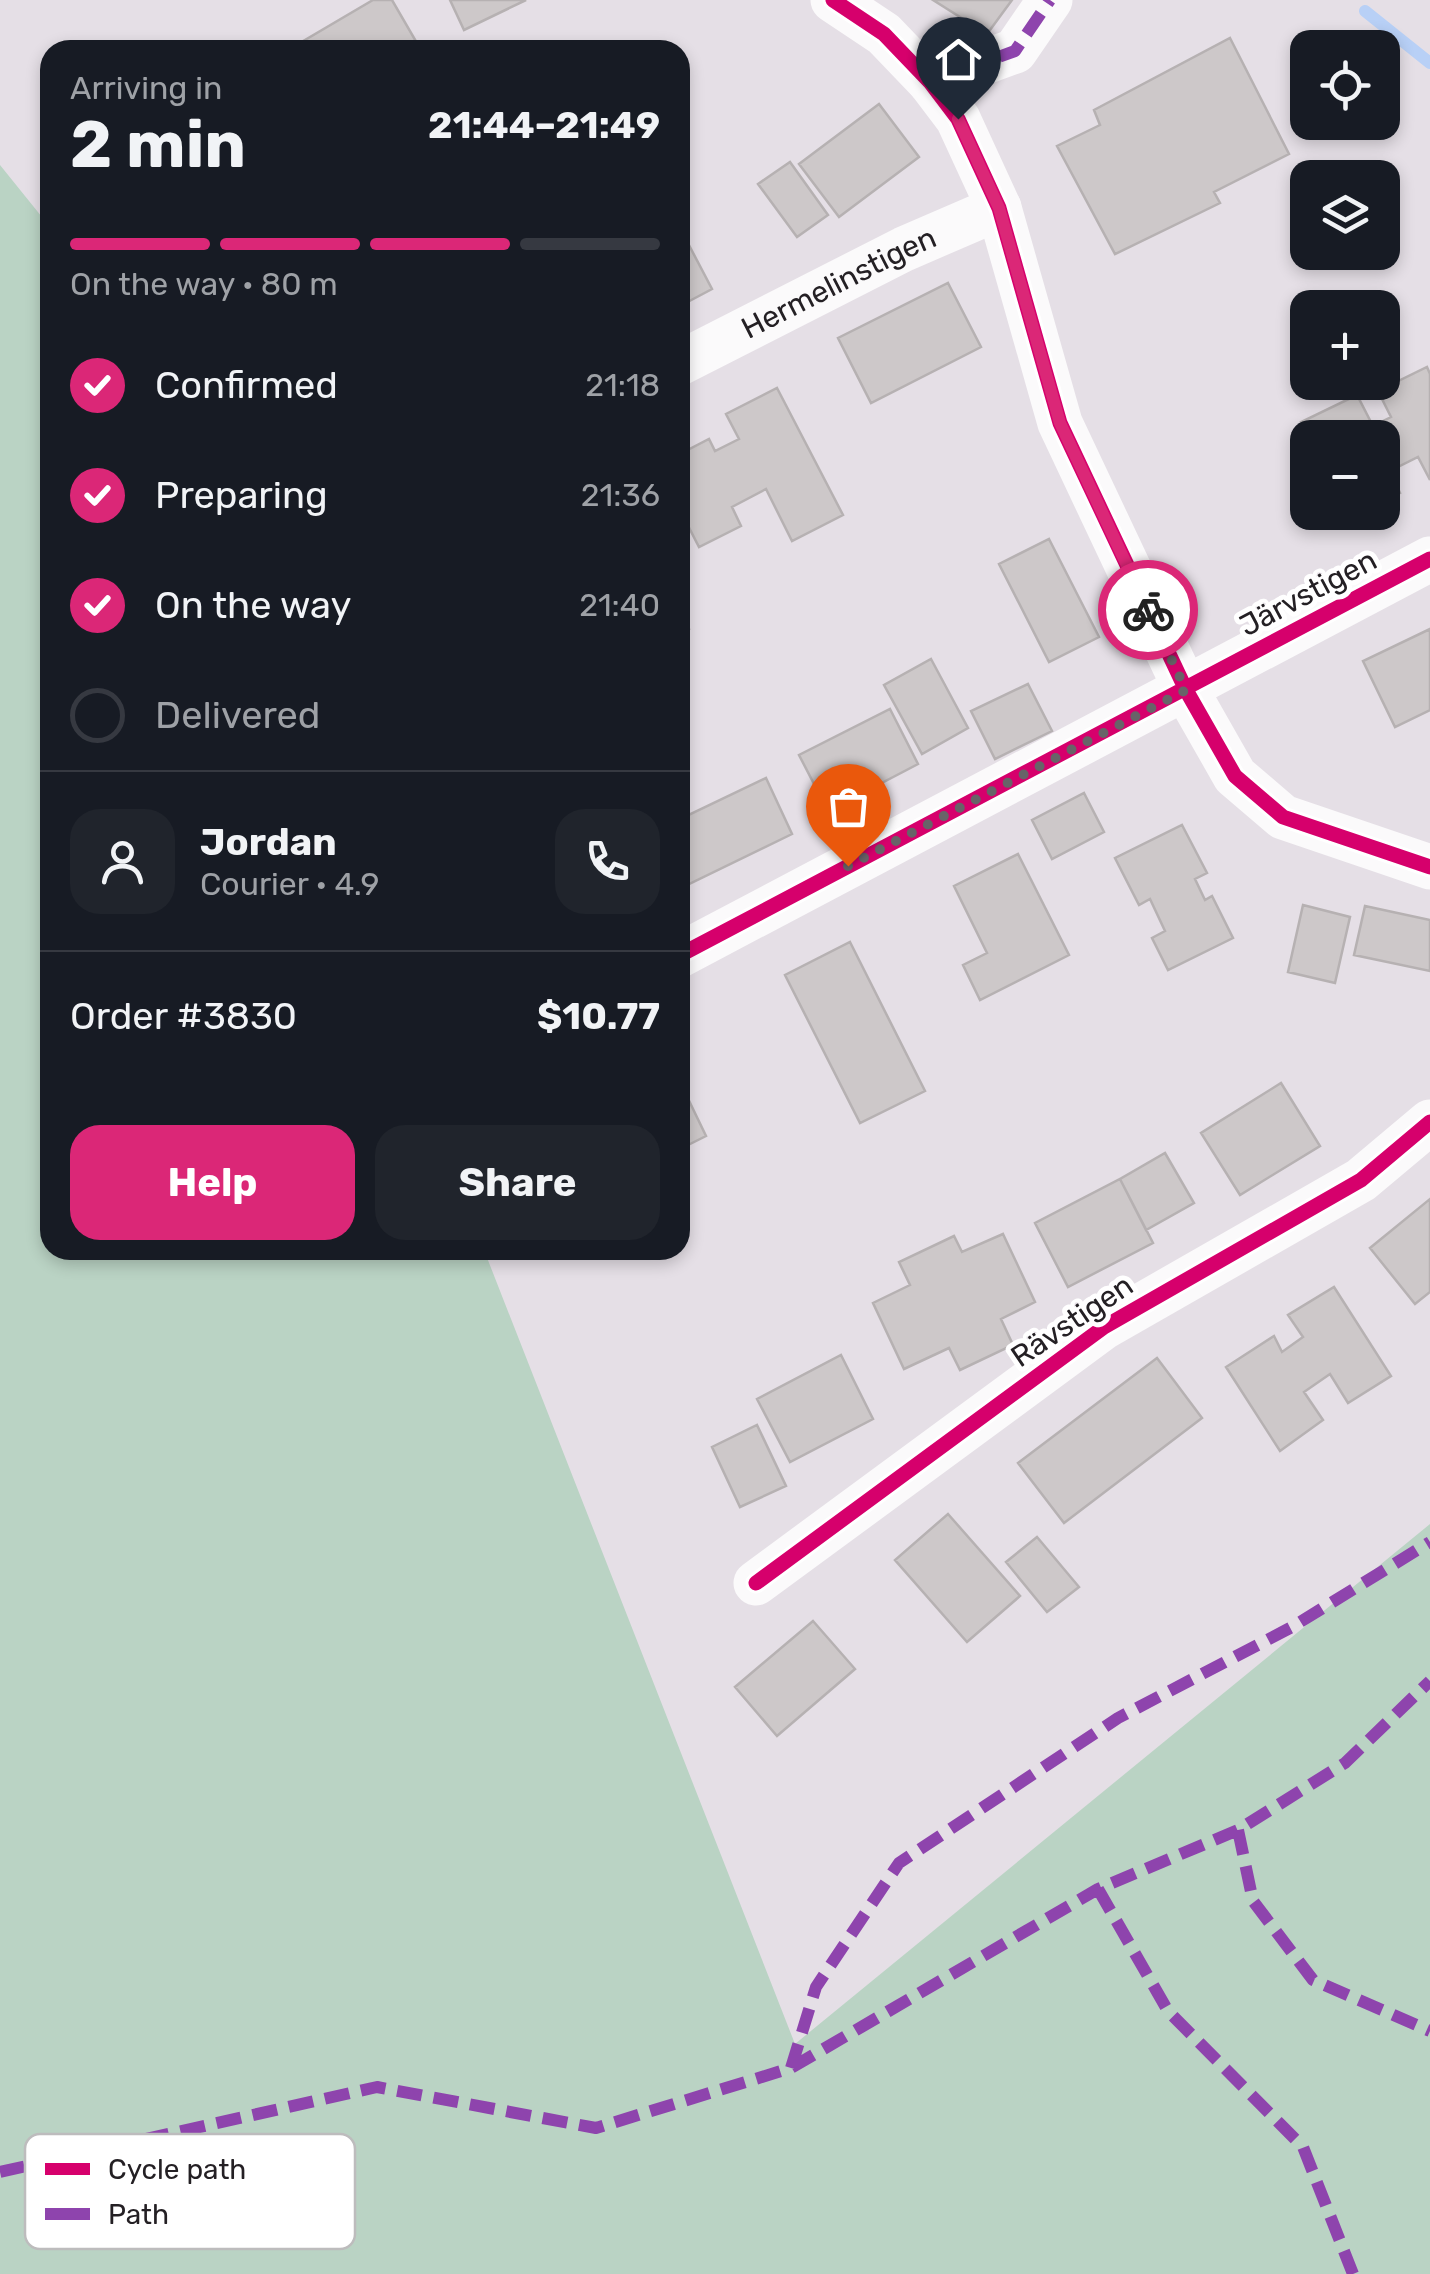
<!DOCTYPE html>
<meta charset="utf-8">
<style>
body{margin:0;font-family:Rubik,sans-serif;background:#20242c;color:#f1f3f6;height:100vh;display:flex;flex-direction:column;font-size:38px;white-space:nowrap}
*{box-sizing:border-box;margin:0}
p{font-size:32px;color:#9ea1a6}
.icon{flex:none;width:55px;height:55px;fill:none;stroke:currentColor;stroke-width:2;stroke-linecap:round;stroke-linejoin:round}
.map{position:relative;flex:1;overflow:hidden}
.sheet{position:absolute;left:40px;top:40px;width:650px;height:1220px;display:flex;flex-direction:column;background:#171b24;border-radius:30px;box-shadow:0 5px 15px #0003}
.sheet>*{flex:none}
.controls{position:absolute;left:1290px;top:30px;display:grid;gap:20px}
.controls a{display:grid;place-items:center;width:110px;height:110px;border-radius:20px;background:#171b24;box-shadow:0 5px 15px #0003;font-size:50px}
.pin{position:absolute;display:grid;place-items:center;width:85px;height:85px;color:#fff;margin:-102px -42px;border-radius:50% 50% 50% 0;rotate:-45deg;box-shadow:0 0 10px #0007}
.pin .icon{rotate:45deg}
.courier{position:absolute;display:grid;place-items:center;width:100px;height:100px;margin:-50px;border:8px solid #db2777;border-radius:50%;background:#fff;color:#222;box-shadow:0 2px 12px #0007}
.summary em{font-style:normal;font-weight:700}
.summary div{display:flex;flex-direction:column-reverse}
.summary{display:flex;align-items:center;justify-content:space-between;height:170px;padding:0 30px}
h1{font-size:65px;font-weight:700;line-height:75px}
.bar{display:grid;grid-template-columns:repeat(4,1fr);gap:15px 10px;align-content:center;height:120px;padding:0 30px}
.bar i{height:12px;border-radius:8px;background:#363941}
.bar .on{background:#db2777}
.bar p{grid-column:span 4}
.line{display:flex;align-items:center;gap:25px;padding:0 30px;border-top:2px solid #363941}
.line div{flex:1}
.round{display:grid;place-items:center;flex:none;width:105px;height:105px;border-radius:30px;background:#20242c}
ol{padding:0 30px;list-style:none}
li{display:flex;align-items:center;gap:30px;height:110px}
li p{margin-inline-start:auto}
li .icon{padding:10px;border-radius:50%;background:#db2777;color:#fff;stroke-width:4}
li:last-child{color:#9ea1a6}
li i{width:55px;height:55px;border:5px solid #363941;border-radius:50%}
.action{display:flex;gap:20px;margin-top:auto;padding:20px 30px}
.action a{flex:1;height:115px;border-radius:30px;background:#db2777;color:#fff;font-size:40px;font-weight:700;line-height:115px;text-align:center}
.action a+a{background:#20242c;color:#f1f3f6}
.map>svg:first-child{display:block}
</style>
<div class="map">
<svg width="1430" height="2274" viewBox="0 0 1430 2274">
<rect width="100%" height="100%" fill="#e5dfe6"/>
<path fill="#bad3c4" d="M0,165l50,62v1023h434l311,794 635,-520v750h-1430z"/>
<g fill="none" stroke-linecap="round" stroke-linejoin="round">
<path stroke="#b8d0f6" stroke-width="12" d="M1365,11l65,52"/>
</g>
<path fill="#cdc8c9" stroke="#b6b1b2" stroke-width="2.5" d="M373,0h19l29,50h-133z
M450,0h76l-62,30z
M933,0h79l-25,34z
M1230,38l59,116 -75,38 6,11 -105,51 -58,-108 43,-21 -6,-15z
M879,104l40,53 -80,60 -40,-53z
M790,162l38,53 -31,22 -39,-53z
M680,228l32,61 -32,17z
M948,283l33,64 -110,56 -33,-65z
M1427,367l3,7v106l-12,-23 -28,14 10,22 -18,9v-64h-73l-8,-16 56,-27 16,31 18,-9 -13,-26z
M777,388l66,127 -51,26 -26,-52 -34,18 9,19 -42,21 -19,-37v-56l29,-15 6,12 24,-12 -13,-25z
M1049,539l50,98 -50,25 -50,-98z
M680,611l9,18 -9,5z
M1430,629v81l-35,17 -32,-66z
M931,659l37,69 -46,26 -38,-69z
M1028,684l24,47 -57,28 -24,-48z
M890,709l28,55 -90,47 -29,-56z
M766,778l26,56 -103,50 -9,-19v-46z
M1084,793l20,39 -52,27 -20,-39z
M1182,825l25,48 -12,6 10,21 7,-4 21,42 -65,32 -16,-32 13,-7 -15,-32 -11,6 -24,-47z
M1018,854l51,101 -89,45 -17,-35 24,-12 -33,-67z
M1303,905l47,12 -15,66 -47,-11z
M1365,906l65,14v51l-76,-16z
M850,942l75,149 -65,32 -75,-148z
M680,1082l26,54 -26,13z
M1281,1083l39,63 -80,49 -39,-62z
M1165,1153l29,50 -48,27 -26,-51z
M1120,1179l33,64 -85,44 -33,-64z
M1430,1199v93l-15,12 -45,-56z
M1003,1234l32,68 -34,17 12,26 -53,25 -11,-22 -45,21 -31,-66 37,-18 -11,-23 55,-26 8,16z
M1334,1287l57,89 -43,27 -18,-29 -26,18 19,28 -43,31 -54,-84 48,-31 8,16 21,-15 -15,-22z
M841,1355l32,64 -83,43 -33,-63z
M1157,1358l45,60 -138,105 -46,-60z
M757,1425l29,61 -46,21 -28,-60z
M948,1514l72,82 -53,46 -72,-82z
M1037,1537l42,50 -32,25 -41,-50z
M813,1621l42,48 -78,67 -42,-49z"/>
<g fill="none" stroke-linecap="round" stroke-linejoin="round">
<g stroke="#fbfafb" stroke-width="45">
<path d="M833,0l51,34 46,48 28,37 41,89 61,215 126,267 49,86 48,41 147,50"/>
<path d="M930,82l85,-31 35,-51"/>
<path id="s1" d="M680,363l224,-114 95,-41"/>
<path d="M680,955l750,-396"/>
<path d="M756,1583l348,-256 257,-147 69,-58"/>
</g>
<path stroke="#8e44ad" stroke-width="12" stroke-dasharray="25 12" stroke-linecap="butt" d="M930,82l85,-31 35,-51
M1238,1830l15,71 60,79 117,51
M1098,1889l70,122 135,136 50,127
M791,2068l25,-81 83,-124 219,-145 174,-91 138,-85
M0,2172l377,-85 219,41 195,-60 307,-179 140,-59 107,-67 85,-82"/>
<g stroke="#fff" stroke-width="21">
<path id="cycleway" d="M833,0l51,34 46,48 28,37 41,89 61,215 126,267 49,86 48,41 147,50
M680,955l750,-396
M756,1583l348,-256 257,-147 69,-58"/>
</g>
<use href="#cycleway" stroke="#d6006c" stroke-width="15"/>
</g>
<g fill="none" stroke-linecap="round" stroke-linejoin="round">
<path stroke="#686368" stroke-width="10" stroke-dasharray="0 18" d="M848,866l338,-176 -38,-80"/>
<path stroke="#db2777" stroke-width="12" d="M958,119l41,89 61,215 88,187"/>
</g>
<g text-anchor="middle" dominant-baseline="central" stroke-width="10" stroke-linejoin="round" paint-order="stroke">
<g font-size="30" fill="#242024" stroke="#fff">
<text stroke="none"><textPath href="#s1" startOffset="178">Hermelinstigen</textPath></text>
<text transform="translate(1308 593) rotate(-28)">Järvstigen</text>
<text transform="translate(1072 1321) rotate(-34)">Rävstigen</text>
</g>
</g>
<rect x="25" y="2134" width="330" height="115" rx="15" fill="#fff" stroke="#bdbcbd" stroke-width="2.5"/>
<rect x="45" y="2163" width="45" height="12" fill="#d6006c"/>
<rect x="45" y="2208" width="45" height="12" fill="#8e44ad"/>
<g font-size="28" fill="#242024">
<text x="108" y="2179">Cycle path</text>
<text x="108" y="2224">Path</text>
</g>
</svg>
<div class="controls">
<a><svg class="icon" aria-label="locate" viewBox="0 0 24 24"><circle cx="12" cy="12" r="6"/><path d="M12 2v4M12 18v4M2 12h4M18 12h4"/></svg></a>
<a><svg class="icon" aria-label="layers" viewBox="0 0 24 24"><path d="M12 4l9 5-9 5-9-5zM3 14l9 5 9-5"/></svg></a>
<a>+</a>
<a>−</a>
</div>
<div class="pin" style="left:848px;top:866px;background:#ea580c"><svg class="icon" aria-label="bag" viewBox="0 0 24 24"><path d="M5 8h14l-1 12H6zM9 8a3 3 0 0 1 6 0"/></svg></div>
<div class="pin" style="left:958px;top:119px;background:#1f2937"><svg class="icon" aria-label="home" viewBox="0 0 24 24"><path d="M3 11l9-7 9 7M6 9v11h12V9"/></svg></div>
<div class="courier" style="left:1148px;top:610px"><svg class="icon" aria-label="bike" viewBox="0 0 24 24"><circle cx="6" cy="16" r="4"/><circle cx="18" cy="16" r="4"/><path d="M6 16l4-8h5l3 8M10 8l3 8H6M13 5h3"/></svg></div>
<section class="sheet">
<div class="summary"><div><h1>2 min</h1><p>Arriving in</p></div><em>21:44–21:49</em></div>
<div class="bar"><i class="on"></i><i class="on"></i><i class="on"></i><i></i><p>On the way · 80 m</p></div>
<ol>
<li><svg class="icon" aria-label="check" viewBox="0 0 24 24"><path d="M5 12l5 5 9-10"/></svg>Confirmed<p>21:18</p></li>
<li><svg class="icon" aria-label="check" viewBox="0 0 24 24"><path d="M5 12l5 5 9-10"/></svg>Preparing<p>21:36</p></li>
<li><svg class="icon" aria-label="check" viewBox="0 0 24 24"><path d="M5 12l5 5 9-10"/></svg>On the way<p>21:40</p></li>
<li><i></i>Delivered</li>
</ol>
<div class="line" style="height:180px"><a class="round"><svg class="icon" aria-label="person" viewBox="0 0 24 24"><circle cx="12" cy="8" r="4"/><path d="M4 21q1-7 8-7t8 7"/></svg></a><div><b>Jordan</b><p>Courier · 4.9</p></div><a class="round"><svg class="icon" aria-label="phone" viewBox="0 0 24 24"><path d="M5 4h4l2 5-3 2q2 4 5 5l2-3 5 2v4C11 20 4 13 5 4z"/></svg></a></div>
<div class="line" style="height:130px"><div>Order #3830</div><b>$10.77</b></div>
<div class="action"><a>Help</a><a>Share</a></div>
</section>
</div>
